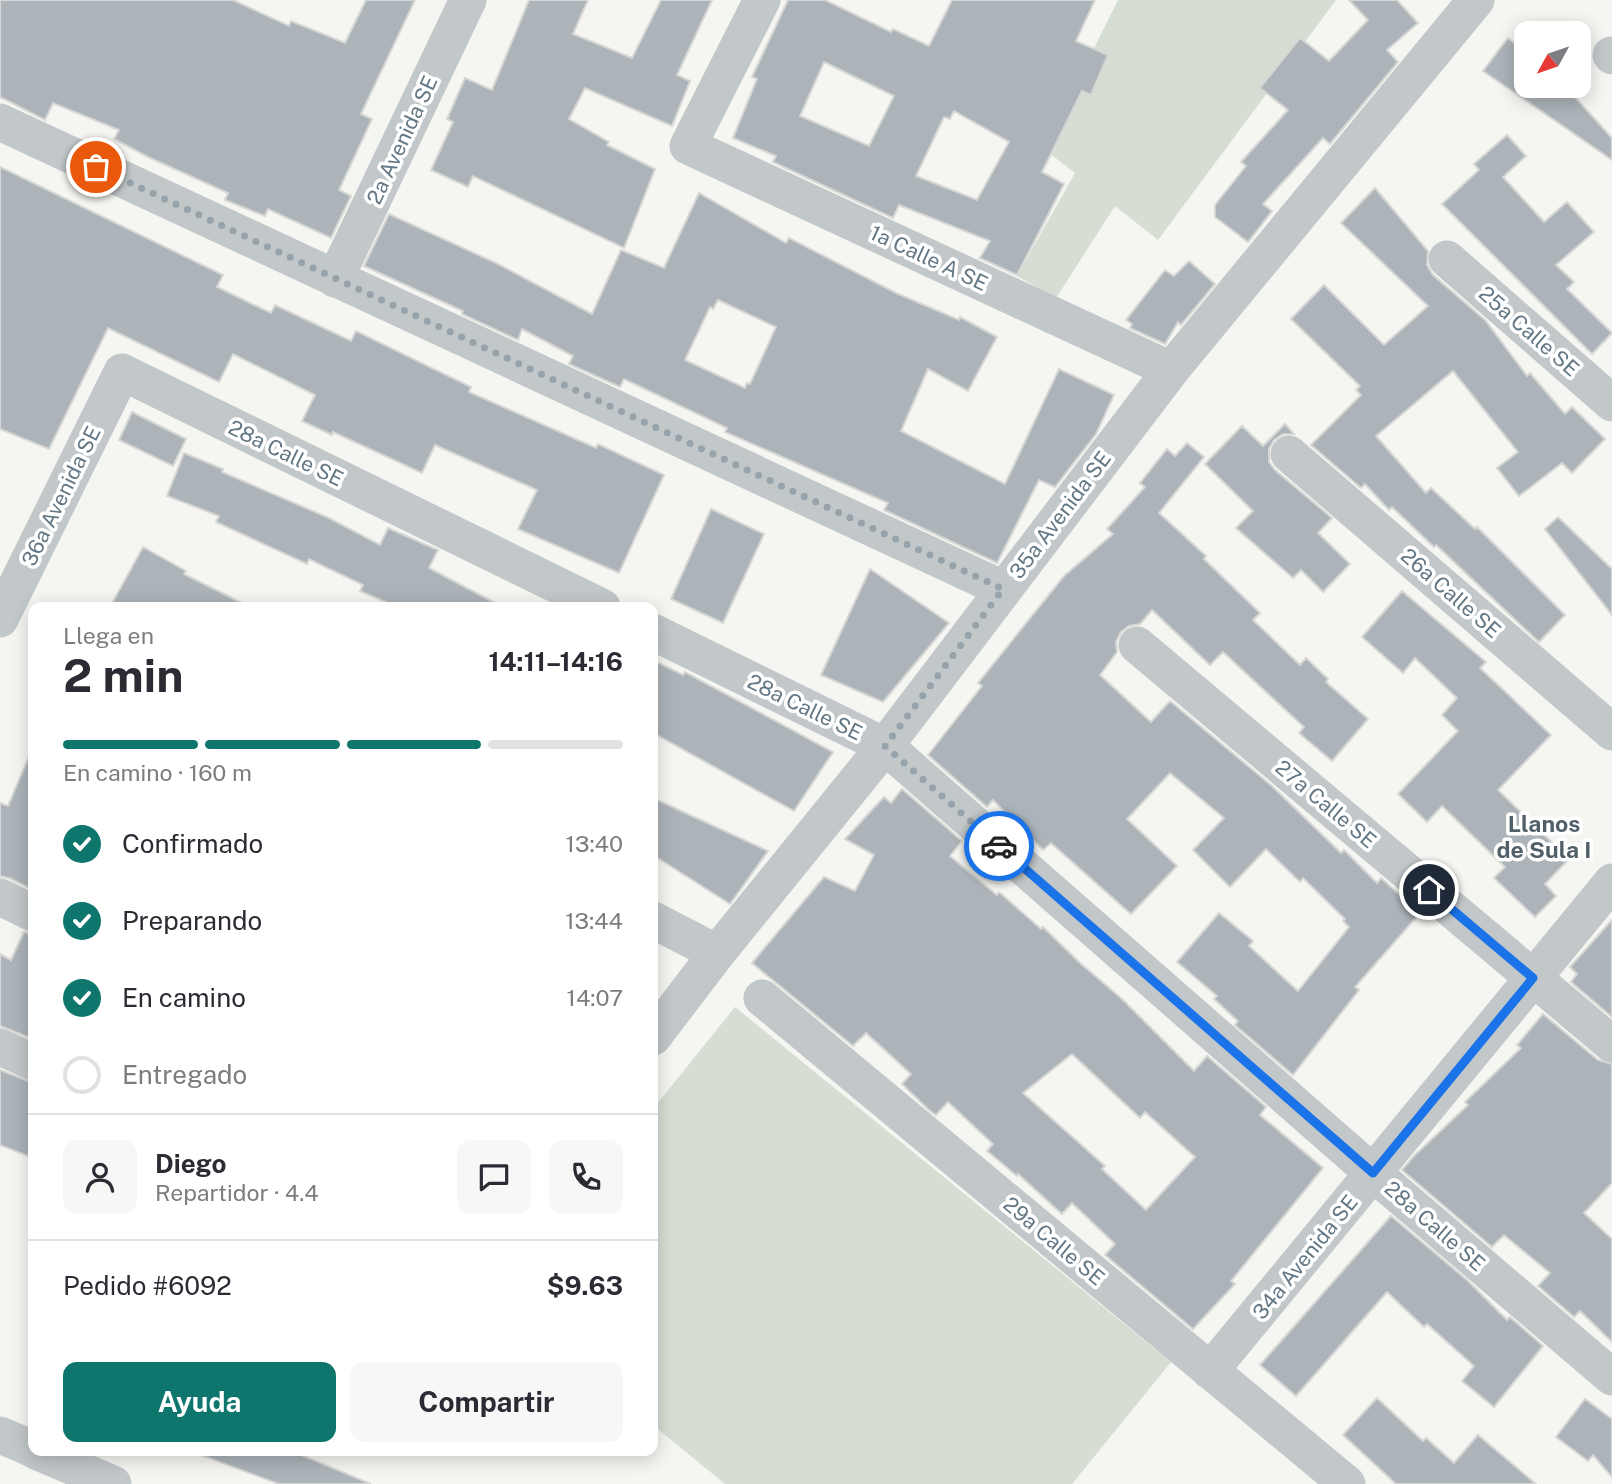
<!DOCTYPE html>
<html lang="es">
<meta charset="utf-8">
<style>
body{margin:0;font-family:"Public Sans",sans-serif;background:#f7f7f7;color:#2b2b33;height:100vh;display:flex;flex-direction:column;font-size:26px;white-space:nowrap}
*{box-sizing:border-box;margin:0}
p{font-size:23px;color:#7c7c81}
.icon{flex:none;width:38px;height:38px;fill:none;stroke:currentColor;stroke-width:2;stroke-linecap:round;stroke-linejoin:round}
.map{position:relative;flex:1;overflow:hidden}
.panel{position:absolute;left:28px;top:602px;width:630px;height:854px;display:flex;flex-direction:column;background:#fff;border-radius:14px;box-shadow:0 4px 18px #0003}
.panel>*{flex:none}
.needle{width:46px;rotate:230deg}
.fabs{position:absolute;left:1514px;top:21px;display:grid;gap:14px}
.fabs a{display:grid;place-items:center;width:77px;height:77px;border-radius:14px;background:#fff;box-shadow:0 4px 18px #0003;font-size:35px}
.pin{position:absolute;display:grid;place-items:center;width:60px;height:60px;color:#fff;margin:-30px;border:4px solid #fff;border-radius:50%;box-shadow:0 2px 7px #0007}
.courier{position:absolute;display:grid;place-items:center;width:70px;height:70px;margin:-35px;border:5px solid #1a73e8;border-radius:50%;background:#fff;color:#222;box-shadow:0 2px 9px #0007}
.summary em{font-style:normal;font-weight:700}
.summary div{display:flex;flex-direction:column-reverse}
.summary{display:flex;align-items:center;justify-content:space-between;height:119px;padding:0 35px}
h1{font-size:46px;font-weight:700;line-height:52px}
.bar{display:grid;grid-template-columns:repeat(4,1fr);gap:10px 7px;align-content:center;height:84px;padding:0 35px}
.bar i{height:9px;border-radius:5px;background:#e1e1e2}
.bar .selected{background:#0f766e}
.bar p{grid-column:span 4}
.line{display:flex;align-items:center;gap:18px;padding:0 35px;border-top:2px solid #e1e1e2}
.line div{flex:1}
.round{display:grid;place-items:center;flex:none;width:74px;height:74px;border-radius:14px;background:#f7f7f7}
ol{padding:0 35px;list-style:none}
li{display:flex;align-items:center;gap:21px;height:77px}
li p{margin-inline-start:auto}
li .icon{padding:7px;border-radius:50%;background:#0f766e;color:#fff;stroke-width:4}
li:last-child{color:#7c7c81}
li i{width:38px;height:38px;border:4px solid #e1e1e2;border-radius:50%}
.primary-button{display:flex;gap:14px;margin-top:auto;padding:14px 35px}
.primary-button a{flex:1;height:80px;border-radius:14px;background:#0f766e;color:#fff;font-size:28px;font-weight:700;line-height:80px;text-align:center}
.primary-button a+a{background:#f7f7f7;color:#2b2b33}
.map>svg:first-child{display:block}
</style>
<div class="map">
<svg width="1612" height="1484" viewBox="0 0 1612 1484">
<rect width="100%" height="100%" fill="#f5f5f1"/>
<path fill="#d6ddd2" d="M1118,0h218l-178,240 -43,-34 -59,92 -39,-22 58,-103 -31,-24z
M735,1007l436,355 -99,122h-347l-72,-59v-316z"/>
<path fill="#acb4b9" stroke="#d6d6d4" stroke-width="2" fill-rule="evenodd" d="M0,0h233l56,26 2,-5 54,22 21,-43h49l-54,114 11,5 -33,71 12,6 -20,42 -63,-29 -3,7 -40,-16 3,-7 -80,-36 -34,-18 5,-9 -66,-27 -8,17 -45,-23z
M529,0h59l-15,34 59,24 29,-58h51l-35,75 13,6 -18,45 -87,-38 -16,31 40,23 -2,3 48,24 -31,79 -151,-72 -5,11 -37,-17 22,-48 -6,-3 18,-41 27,12z
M788,0h37l66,32 2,-3 36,17 23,-46h143l-19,41 32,14 -17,40 -9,-4 -40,81 22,12 -47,91 -37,-17 10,-17 -91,-36 -6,13 -120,-56 3,-6 -43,-18 24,-59 -5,-2zM824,62l70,34 -25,50 -69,-30zM954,111l55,31 -32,58 -61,-24 28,-59 6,2z
M1349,0h48l21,23 -31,27 11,12 -64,77 -4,5 -7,-6 -60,66 9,7 -24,31 -33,-25v-12l31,-39 -5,-4 47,-52 -28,-22 40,-50 29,23 39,-41z
M1508,38l18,14v34h39l47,52v22l-129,-89z
M1507,135l19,21 -23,21 41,45 23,-20 27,30 -38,33 18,17 -7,7 45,44 -20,21 -150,-150 37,-34 -5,-6z
M0,167l223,108 -6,12 54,26 4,-8 76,36 5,-10 115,56 -2,5 127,56 2,-4 66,31 -45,98 -101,-44 19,-39 -102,-45 -13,28 -89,-41 -1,3 -30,-14 13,-26 -82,-41 -14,28 -111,-54 -59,121 -49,-20z
M1375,188l53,63 -1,14 6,10 52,45 42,56 3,-3 35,41 7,-7 33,32 -33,34 -10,-10 -43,33 -22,-28 21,-16 -65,-81 -77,65 50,57 5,-5 44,41 2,-2 88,88 -26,27 -103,-97 -2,2 -42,-40 -3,3 -24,-26 -4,4 -50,-43 50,-50 -5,-5 4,-4 -69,-67 33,-34 60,60 44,-39 -87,-83z
M699,193l87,50 3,-5 107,55 63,27 1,-3 37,20 -29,54 -40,-22 -27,62 104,53 54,-115 55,26 -18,39 -41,53 -16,-7 -42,83 -113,-53 4,-7 -163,-71 2,-4 -103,-49 -4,8 -51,-23 4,-8 -51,-27 -4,11 -56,-26 1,-3 -99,-45 25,-52 109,50 94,50 29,-64 43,18zM718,300l58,27 -26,57 -3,-1 -2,5 -60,-28 25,-53 3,2z
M1189,261l26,23 -34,41 -3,-3 -13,22 -35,-16 2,-4 -6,-4 39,-50 9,6z
M132,412l54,27 -13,27 -54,-26z
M1285,424l9,10h-11l-9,6 -5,9v13l6,8 57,48 -14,15 32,31 -27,28 -22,-22 -8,8 -57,-50 17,-17 -48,-47 37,-38 21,20z
M1187,443l17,14 -45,56 47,43 -2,3 56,54 -7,7 47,45 6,-7 22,21 -2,3 42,37 -36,42 -33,-28 5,-6 -81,-75 -13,13 -58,-55 -12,14 -11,2 -8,6 -5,10 1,10 -17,23 51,47 19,-21 102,85 69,67 3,-3 33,33 4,-5 39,35 -65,74 4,3 -66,85 -58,-50 3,-4 -24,-22 3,-3 -40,-34 42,-49 34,28 -4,5 49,45 51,-64 -6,-6 2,-2 -42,-41 -3,4 -34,-33 -36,38 -37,-37 31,-32 -54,-45 -43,46 50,47 -46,48 -80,-71 -8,7 -50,-50 -6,7 -59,-52 54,-69 -4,-3 86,-107 49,-42 -6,-5 38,-42 -5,-4 27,-34 8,7z
M184,453l39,16 -1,3 107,46 51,27 8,-17 43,19 7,3 -9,18 74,39h-106l-37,-16 3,-6 -54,-26 -2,5 -91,-42 3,-6 -52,-20z
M711,509l53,25 -41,89 -52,-24z
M1558,517l54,52v46l-67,-86z
M143,547l43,24 -2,3 66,33h-140z
M870,569l79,54 -66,79 -62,-27z
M1402,591l84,71 -6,6 71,67 -53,55 71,69 -24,25 11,12 -21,21 -41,-39 11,-11 -63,-61 -15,16 -29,-28 60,-63 -16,-16 15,-17 -42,-40 -12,15 -41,-36z
M653,660l30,15 2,-3 148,80 -39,59 -141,-78z
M33,747v143l-24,-12 -9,-2v-73l8,3z
M902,789l60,52 -12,15 47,39 2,-3 42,37 2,-2 37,36 41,35 73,73 13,-15 59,51 -6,8 63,53 -92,113 4,3 -42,45 -88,-74 10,-11 -43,-41 -10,11 -44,-40 -1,2 -30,-25 6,-7 -45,-42 -12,13 -7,-5 -27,-26 9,-10 -45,-41 -13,13 -101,-83 72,-86 31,14 19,-36 -29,-16 39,-42 7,6zM1072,1054l68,64 5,-6 50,45 -49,53 -44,-41 3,-3 -82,-73z
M653,798l115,53 -38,53 -77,-49z
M1612,920v97l-41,-35 6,-8 -7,-7z
M24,932l9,2v105l-33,-13v-72l11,6z
M1543,1014l55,46 14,4v119l-28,30 28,26v103l-32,-31 -6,6 -36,-31 12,-13 -46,-38 -12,12 -90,-77 12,-14 54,-51 -3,-3 56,-54 -4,-3z
M0,1070l33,13v75l-33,-13z
M1391,1216l76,64 40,40 3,-3 33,29 -49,61 -32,-26 12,-15 -47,-42 -3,3 -37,-35 -91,104 -36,-31z
M1377,1398l46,43 3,-3 28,25 24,-28 58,49h-140l-53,-49z
M1585,1399l27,20v58l-19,-22 -5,6 -32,-24z
M199,1451h93l79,33h-92l-81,-30z"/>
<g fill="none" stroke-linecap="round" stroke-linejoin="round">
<path stroke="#c2c7c9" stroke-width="37" d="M762,0l-74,146 483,224
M1611,55l1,1
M0,122l1003,467
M1447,259l165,144
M335,279l133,-279
M1289,454l323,278
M0,619l122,-247 480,235
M653,632l232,114 488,427 239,204
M1137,645l475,399
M0,897l33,16
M653,920l64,33
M762,998l585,486
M653,1037l64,-84 168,-207 286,-376 305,-370
M0,1047l33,15
M1210,1371l402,-489
M0,1435l33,14
M36,1451l77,33"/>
</g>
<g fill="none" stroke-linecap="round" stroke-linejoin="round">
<path stroke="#96a3aa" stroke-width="7" stroke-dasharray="0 12.6" d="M96,167l907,422 -118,157 114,100"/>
<path stroke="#1a73e8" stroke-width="9" d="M999,846l374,327 160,-195 -104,-88"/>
</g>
<g text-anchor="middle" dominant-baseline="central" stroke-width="7" stroke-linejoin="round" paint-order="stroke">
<g font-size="21" fill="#637784" stroke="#fff">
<text transform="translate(402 140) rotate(-65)">2a Avenida SE</text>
<text transform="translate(929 258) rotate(25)">1a Calle A SE</text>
<text transform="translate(1529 331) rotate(41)">25a Calle SE</text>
<text transform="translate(286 453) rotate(26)">28a Calle SE</text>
<text transform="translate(61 496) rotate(-64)">36a Avenida SE</text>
<text transform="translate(1060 515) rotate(-53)">35a Avenida SE</text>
<text transform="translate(1451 593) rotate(41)">26a Calle SE</text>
<text transform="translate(805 707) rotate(26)">28a Calle SE</text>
<text transform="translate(1326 804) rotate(40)">27a Calle SE</text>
<text transform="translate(1435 1226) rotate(41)">28a Calle SE</text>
<text transform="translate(1054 1241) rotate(40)">29a Calle SE</text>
<text transform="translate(1305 1257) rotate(-51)">34a Avenida SE</text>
</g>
<g font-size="23" font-weight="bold" fill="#515f68" stroke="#fff">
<text x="1544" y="823">Llanos<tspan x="1544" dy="26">de Sula I</tspan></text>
</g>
</g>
</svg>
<div class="fabs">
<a><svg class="needle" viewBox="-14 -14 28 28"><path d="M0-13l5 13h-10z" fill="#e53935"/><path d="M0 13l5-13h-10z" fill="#7c7c81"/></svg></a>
</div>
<div class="pin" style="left:96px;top:167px;background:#ea580c"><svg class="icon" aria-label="bag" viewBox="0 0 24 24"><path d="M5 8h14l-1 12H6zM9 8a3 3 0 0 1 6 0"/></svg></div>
<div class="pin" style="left:1429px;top:890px;background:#1f2937"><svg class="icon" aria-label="home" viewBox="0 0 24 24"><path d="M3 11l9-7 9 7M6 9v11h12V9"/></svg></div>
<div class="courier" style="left:999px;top:846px"><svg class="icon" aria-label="car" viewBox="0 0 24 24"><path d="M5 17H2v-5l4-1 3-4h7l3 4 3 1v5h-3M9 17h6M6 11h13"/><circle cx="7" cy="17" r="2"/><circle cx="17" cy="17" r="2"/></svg></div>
<section class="panel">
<div class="summary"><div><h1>2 min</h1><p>Llega en</p></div><em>14:11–14:16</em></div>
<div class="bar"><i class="selected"></i><i class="selected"></i><i class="selected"></i><i></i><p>En camino · 160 m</p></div>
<ol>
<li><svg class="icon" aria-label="check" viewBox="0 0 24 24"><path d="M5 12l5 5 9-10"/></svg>Confirmado<p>13:40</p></li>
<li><svg class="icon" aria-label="check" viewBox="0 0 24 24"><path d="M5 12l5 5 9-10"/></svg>Preparando<p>13:44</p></li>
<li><svg class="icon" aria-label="check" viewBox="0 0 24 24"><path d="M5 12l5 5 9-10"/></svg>En camino<p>14:07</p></li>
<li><i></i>Entregado</li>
</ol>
<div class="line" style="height:126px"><a class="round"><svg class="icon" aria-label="person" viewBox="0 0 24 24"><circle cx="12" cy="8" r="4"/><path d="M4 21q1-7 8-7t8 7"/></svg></a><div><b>Diego</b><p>Repartidor · 4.4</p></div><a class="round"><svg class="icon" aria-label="chat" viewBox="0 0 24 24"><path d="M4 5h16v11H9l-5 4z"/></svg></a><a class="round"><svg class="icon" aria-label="phone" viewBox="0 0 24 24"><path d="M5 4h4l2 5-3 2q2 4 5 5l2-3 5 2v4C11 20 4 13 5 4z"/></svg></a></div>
<div class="line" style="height:91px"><div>Pedido #6092</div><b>$9.63</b></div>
<div class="primary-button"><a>Ayuda</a><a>Compartir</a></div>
</section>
</div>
